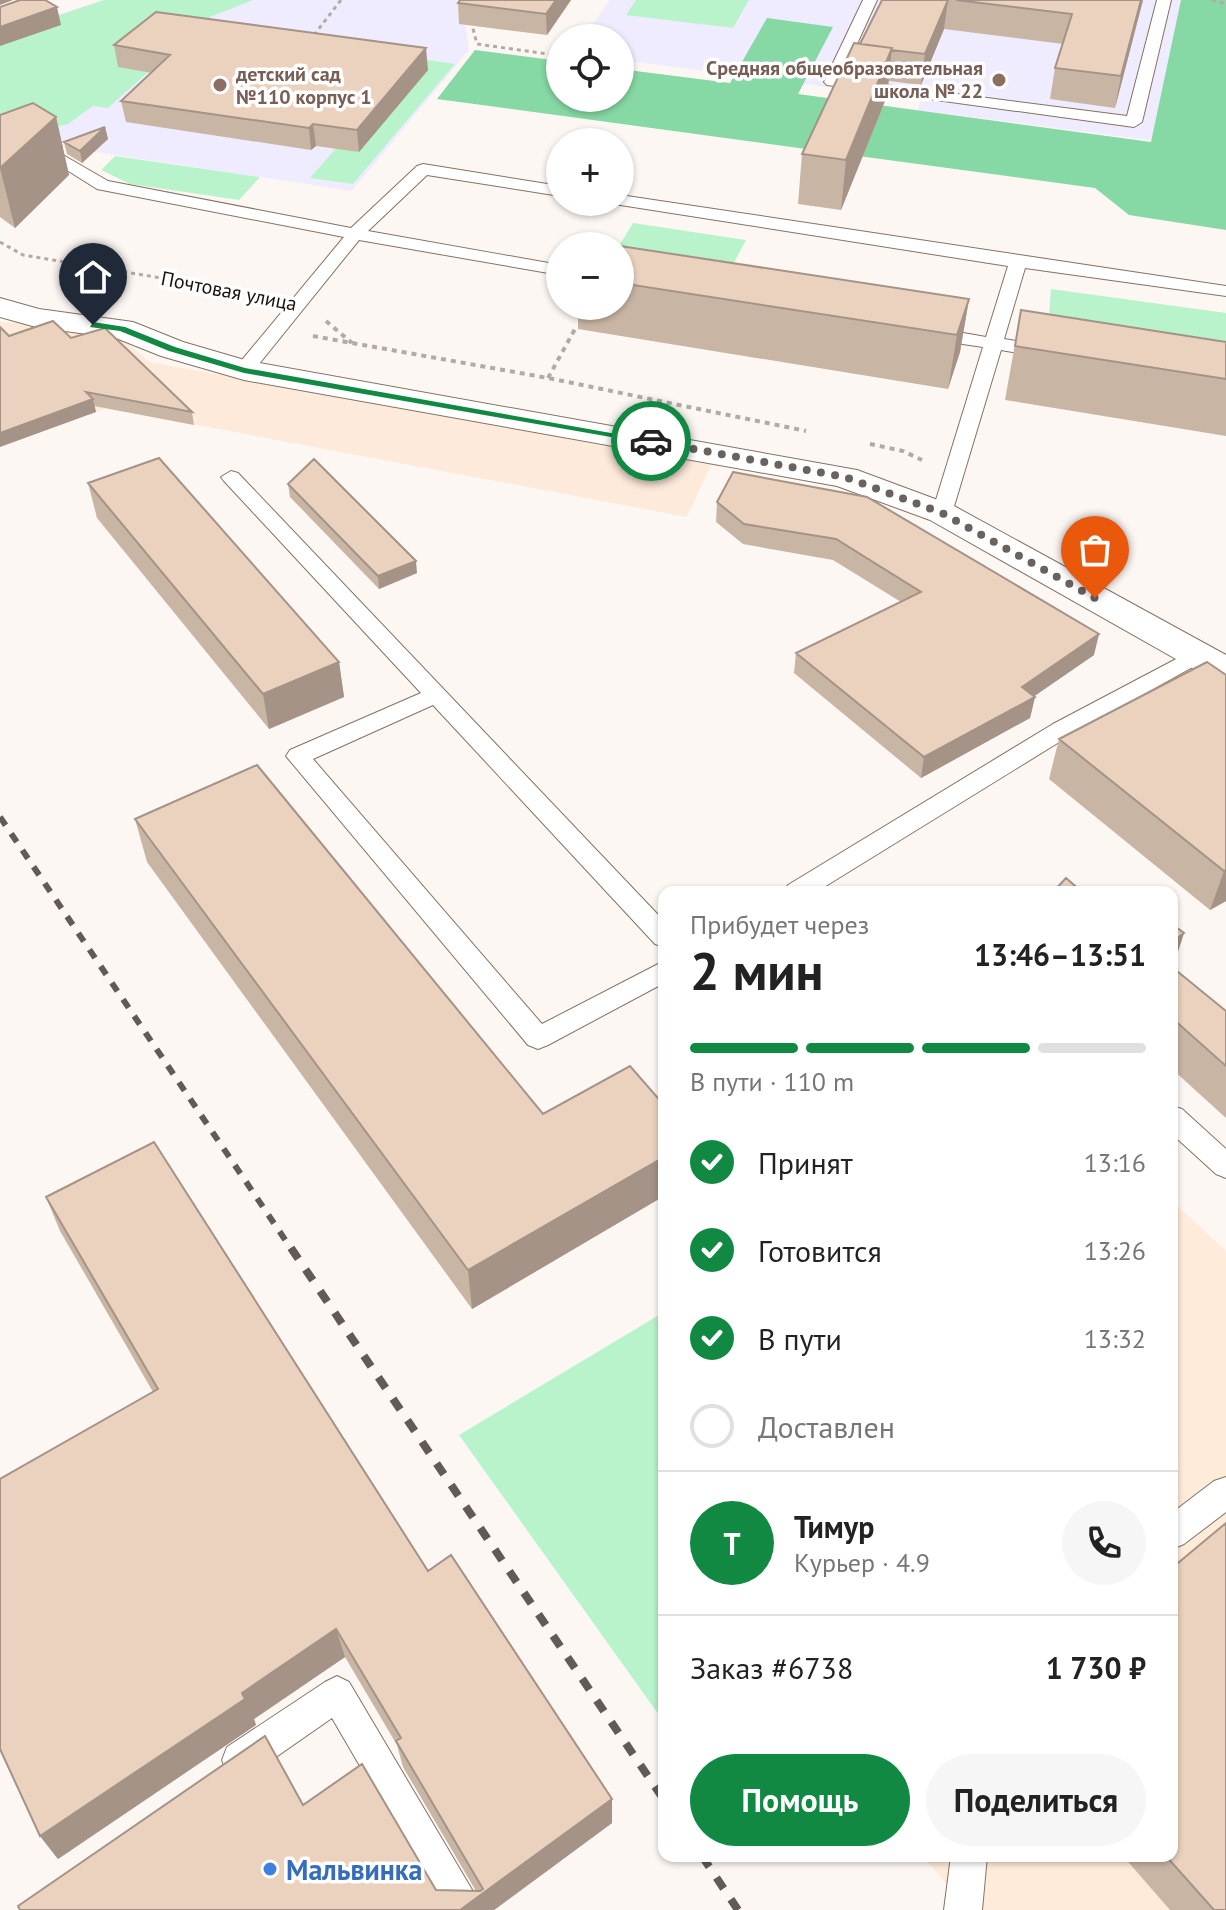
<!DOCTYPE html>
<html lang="ru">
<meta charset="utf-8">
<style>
body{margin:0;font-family:"PT Sans",sans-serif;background:#f6f6f6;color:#222;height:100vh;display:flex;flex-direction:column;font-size:30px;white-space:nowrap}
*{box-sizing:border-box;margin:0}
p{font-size:26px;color:#767676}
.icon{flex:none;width:44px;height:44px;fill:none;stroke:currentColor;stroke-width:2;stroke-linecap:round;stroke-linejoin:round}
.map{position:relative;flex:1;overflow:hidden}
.sheet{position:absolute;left:658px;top:886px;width:520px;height:976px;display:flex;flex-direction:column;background:#fff;border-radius:16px;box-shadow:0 2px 6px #0004}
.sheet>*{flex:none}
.fabs{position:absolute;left:546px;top:24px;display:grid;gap:16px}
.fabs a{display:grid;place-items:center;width:88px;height:88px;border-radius:50%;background:#fff;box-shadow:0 2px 6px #0004;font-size:40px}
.pin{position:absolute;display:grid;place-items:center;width:68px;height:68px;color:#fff;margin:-82px -34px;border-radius:50% 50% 50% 0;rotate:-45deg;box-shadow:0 0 8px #0007}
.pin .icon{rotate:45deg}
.courier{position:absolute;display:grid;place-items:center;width:80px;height:80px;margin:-40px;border:6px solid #128943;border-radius:50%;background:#fff;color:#222;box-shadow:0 2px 10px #0007}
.summary em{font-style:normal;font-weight:800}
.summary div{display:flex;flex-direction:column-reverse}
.summary{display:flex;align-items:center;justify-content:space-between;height:136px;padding:0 32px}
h1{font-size:52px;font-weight:800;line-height:60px}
.bar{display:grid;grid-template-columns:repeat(4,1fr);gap:12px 8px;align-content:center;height:96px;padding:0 32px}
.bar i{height:10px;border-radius:6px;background:#e0e0e0}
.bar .on{background:#128943}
.bar p{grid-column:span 4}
.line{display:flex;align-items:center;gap:20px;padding:0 32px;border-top:2px solid #e0e0e0}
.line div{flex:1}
.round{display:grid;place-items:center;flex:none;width:84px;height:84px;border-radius:42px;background:#f6f6f6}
ol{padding:0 32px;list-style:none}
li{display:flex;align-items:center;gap:24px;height:88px}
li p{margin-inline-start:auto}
li .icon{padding:8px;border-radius:50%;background:#128943;color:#fff;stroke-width:4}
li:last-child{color:#767676}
li i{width:44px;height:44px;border:4px solid #e0e0e0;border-radius:50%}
.action{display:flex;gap:16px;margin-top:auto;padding:16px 32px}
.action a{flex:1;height:92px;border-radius:48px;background:#128943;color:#fff;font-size:32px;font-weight:800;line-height:92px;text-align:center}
.action a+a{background:#f6f6f6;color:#222}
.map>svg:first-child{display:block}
</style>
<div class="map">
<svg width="1226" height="1910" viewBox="0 0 1226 1910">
<rect width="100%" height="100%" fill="#fdf7f4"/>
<path fill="#feebda" d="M1172,1201l54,50v659h-258l-45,-54h249z"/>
<path fill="#fdeadb" d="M0,322l105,3 45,37 561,103 -24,52 -580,-109 -107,39z"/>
<path fill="#eeecfe" d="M103,0h353l7,4 6,46 -117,141 -302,-46 -50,-111z
M610,0h616v150l-309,-40 4,-11 -301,-39v-22h-37z"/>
<path fill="#b8f3cc" d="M104,0h149l-43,17 -102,91 -15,-2 -25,18 -44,10 -24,-15v-84z
M636,0h113l-16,28 -107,-13z
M415,58l40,6 -102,120 -43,-6z
M115,156l145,21 -21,23 -109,-16 -29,-14z
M633,223l113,17 -18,34 -108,-17 -1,-11z
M1051,289l175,24v43l-178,-26z
M664,1312v410l-205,-287z"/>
<path fill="#86d8a4" d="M1181,0h45v230l-97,-15 -34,-27 -658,-89 38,-49 85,11v37h60v-29l110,14 37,-65 66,9 -35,67 353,48z"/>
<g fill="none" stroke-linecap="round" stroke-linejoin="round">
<g stroke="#877261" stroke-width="2">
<path id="lane" d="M863,0h14l-36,79 286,37 30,-116h14l-29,122 -8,5 -307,-42 -3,-3z
M44,144l64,37 243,47 66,-62 6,-2 137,22v10l-133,-21 -59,56 192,34v10l-201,-35 -108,134h-14l-2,-4 2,-4 107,-129 -247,-48 -54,-34 -43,16v-11z
M620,195l606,91v10l-201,-28 -21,71 44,7 9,6 -9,6 -47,-8 -49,163 -10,6 -10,-6 51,-166 -54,-8 -9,-6 9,-6 57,10 22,-71 -394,-62 6,-2z
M231,471l7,2 426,448v26l-9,-3 -222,-239 -120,54 229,265 122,-63v22l-116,62 -10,4 -10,-4 -242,-289 4,-6 131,-57 -197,-212 -3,-4z
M1197,648l8,2 3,5 -3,5 -136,76 -253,156h-32l4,-7 265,-161z
M1172,1106l10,3 44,40v29l-10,-4 -44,-40z
M1226,1477v35l-42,32 -12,5v-36l42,-32z
M337,1676l12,6 135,228h-40l-112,-192 -79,55 -13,5 -13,-5 -5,-13 5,-13 98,-65z
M951,1856h36l-5,54h-38z"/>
</g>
<g stroke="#877261" stroke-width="2">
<path id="street" d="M0,298l39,11 94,13 50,20 65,19 609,109 97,36 272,149v28l-13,-3 -283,-160 -93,-34 -593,-106 -83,-24 -45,-18 -80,-11 -36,-10z"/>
</g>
<path stroke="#b1aaa6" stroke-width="3" stroke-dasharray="4 4" stroke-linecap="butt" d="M1212,0l14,4
M471,21l6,23 78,11
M314,35l27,-35
M0,242l23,13 240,40"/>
<path stroke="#b1aaa6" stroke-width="4" stroke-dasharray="5 5" stroke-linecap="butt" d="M326,321l26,22
M313,336l235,42 258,53
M548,378l27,-49
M870,444l33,7 19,9"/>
<use href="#lane" fill="#fff" fill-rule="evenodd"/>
<use href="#street" fill="#fff" fill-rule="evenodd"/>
<path stroke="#625a55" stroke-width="6" stroke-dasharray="10 10" stroke-linecap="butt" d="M0,817l292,433"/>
<path stroke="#625a55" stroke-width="8" stroke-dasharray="13 13" stroke-linecap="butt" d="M291,1248l373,552
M702,1856l36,54"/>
</g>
<path fill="#c9b5a4" d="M571,0l-24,35 -88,-11 -1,-21z
M882,0h261l-28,108 -65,-9 5,-31 8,-24 -119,-15 -23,56 -32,-4 -2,15 -46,114 -43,-6 4,-50 58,-110z
M114,45l314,25 -69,82 -43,-6 -5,4 -185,-28 -5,-21 31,-28 -34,-6z
M0,115l56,2 13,58 -54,53 -15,-11z
M105,127l3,12 -26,24 -15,-9 -3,-12z
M620,246l349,53 -9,53 -12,37 -370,-60v-23h42z
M1021,310l205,32v94l-221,-36z
M9,336l62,2 121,74 2,13 -100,-19 2,6z
M733,472l361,183 -60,41 1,1 -5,21 -109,60 -127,-105 2,-20 105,-51 -68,-42 -90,-16 -27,-22 1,-20z
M88,483l251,179 5,35 -75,32 -172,-211z
M288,484l129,89 -38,16 -89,-92z
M1226,675v226l-16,9 -161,-131 10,-40z
M135,819l408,295 121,-9v91l-192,113 -325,-447z
M1172,924l12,9 -11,34 53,44v107l-54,-49z
M46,1197l382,374 184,228v24l-118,87h-474l283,-105 133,85 40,1 -73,-124 -6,-22 -52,-88 -91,62 2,6 -198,134 -18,-23 113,-444 -93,-161z
M1123,1856h49l54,54h-56z"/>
<path fill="#a49386" d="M0,0h13l-13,5z
M556,0h15l-24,35 -1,-21z
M948,0l-4,29 -23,56 4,-31z
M1141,0h2l-28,108 6,-32z
M57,7l4,18 -61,21v-19z
M426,48l2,22 -69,82 -2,-22z
M892,48l-5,48 -46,114 5,-50z
M56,117l13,58 -54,53 -15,-60z
M313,124l3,22 -5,4 -2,-22z
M105,127l3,12 -26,24 -2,-12z
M969,299l-9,53 -12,37 9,-54z
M93,399l3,13 -96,35v-14z
M416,561l1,12 -38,16 -1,-13z
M1099,634l-5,21 -71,49 12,-7 -5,21 -109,60 3,-21 98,-70z
M339,662l5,35 -75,32 -6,-35z
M1226,870v31l-16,9 14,-39z
M1184,933l-12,36v-27z
M664,1157v39l-192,113 -4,-39z
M336,1629l9,28 -91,62 2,6 -198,134 -18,-23 202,-143z
M612,1799v24l-118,87h-34z"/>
<path fill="#ead2bf" stroke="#a49386" stroke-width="2" d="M20,0h25l12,7 -57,20v-20z
M460,0h96l-10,14 -88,-11z
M882,0h66l-23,54 -34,-4 1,-2 -32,-4z
M956,0h185l-20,76 -66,-8 17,-54z
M156,12l270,36 -69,82 -44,-6 -4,4 -188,-27 49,-46 -56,-10z
M854,43l38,5 -46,112 -44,-6z
M33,103l23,14 -56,51v-53z
M105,127l-25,24 -16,-9z
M583,241l35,5h-36z
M620,246l349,53 -12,36 -337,-52z
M1021,310l205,32v37l-211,-33z
M53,321l18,17 34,-10 87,84 -106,-20 7,7 -93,34v-106l9,9z
M159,458l180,204 -76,32 -175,-211z
M314,459l102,102 -38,15 -90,-92z
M733,472l134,25 232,137 -77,53 13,10 -111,60 -128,-104 125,-61 -85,-53 -92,-15 -27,-22z
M1207,662l19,13v195l-2,1 -165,-132z
M257,765l286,349 87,-48 34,39v52l-196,113 -333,-451z
M1066,878l16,14h-29z
M1172,924l12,9 -12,9z
M1172,967l54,44v55l-54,-48z
M154,1142l274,429 23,-16 161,244 -152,111h-440l-2,-4 247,-170 38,69 59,-41 74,126 44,1 3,-2 -87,-148 5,-3 -65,-109 -94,64 3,6 -205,137 -40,-87v-270l158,-90 -112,-192z
M1226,1523v387h-12l-48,-54h6v-288z"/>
<path fill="#128943" d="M93,322l32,5 50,20 70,21 411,73 -5,3 -407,-71 -75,-22 -49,-20 -30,-4z"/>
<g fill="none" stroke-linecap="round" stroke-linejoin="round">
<path stroke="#69625d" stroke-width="8" stroke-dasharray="0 14.4" d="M651,441l194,36 97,36 153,85"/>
</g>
<g fill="#8d6e63" stroke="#fff" stroke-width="3">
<circle cx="999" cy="80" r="8"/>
<circle cx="220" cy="85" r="8"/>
</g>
<circle fill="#3f7fe0" stroke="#fff" stroke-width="3" cx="270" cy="1869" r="8"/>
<g text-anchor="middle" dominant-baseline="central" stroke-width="7" stroke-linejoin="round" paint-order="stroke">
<g font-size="20" font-weight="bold" fill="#785e54" stroke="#fff" text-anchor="end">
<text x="983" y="68">Средняя общеобразовательная<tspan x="983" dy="23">школа № 22</tspan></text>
<text x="236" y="74" text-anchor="start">детский сад<tspan x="236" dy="23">№110 корпус 1</tspan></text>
</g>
<g font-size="20" fill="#1a120b" stroke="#fff">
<text transform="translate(229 291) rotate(11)">Почтовая улица</text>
</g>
<g font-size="28" font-weight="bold" fill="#366cbe" stroke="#fff" text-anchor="start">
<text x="286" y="1869">Мальвинка</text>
</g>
</g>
</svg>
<div class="fabs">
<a><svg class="icon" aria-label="locate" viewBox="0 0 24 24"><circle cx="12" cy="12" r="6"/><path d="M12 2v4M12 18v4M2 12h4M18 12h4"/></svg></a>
<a>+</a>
<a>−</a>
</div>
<div class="pin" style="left:1095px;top:598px;background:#ea580c"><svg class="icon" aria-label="bag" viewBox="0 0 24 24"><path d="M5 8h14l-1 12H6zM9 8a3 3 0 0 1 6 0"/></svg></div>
<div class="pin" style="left:93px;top:325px;background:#1f2937"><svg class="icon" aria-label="home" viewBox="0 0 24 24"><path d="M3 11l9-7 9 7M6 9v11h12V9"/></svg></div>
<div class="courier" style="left:651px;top:441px"><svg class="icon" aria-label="car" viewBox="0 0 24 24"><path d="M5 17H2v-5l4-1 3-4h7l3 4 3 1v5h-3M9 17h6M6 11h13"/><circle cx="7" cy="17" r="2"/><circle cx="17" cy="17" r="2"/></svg></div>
<section class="sheet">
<div class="summary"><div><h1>2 мин</h1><p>Прибудет через</p></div><em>13:46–13:51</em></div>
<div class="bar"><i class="on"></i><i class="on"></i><i class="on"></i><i></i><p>В пути · 110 m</p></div>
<ol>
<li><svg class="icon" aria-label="check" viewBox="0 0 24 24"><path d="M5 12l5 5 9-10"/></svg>Принят<p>13:16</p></li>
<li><svg class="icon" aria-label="check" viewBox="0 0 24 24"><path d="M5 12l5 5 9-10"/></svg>Готовится<p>13:26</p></li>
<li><svg class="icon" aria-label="check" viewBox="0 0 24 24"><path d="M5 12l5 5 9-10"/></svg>В пути<p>13:32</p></li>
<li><i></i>Доставлен</li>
</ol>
<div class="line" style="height:144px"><b class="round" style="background:#128943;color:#fff">Т</b><div><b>Тимур</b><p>Курьер · 4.9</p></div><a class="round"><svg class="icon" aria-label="phone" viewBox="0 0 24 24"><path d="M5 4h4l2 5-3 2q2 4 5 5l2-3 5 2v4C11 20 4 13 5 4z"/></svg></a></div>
<div class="line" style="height:104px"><div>Заказ #6738</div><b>1 730 ₽</b></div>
<div class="action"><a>Помощь</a><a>Поделиться</a></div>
</section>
</div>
